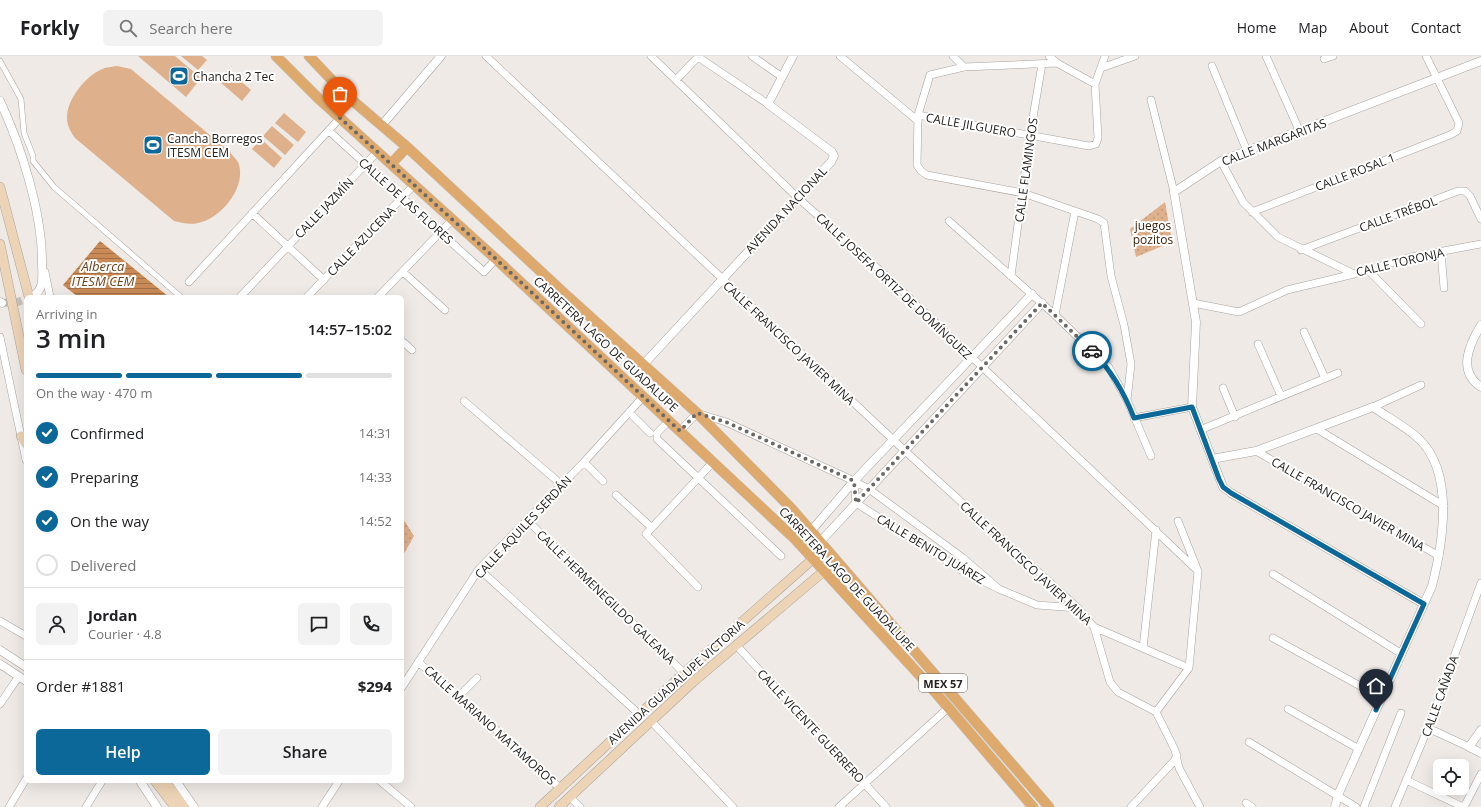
<!DOCTYPE html>
<meta charset="utf-8">
<style>
body{margin:0;font-family:"Open Sans",sans-serif;background:#f2f2f2;color:#202124;height:100vh;display:flex;flex-direction:column;font-size:15px;white-space:nowrap}
*{box-sizing:border-box;margin:0}
p{font-size:13px;color:#757577}
.icon{flex:none;width:22px;height:22px;fill:none;stroke:currentColor;stroke-width:2;stroke-linecap:round;stroke-linejoin:round}
.map{position:relative;flex:1;overflow:hidden}
.panel{position:absolute;left:24px;top:239px;width:380px;height:488px;display:flex;flex-direction:column;background:#fff;border-radius:6px;box-shadow:0 4px 16px #0002}
.panel>*{flex:none}
.tools{position:absolute;left:1433px;top:703px;display:grid;gap:8px}
.tools a{display:grid;place-items:center;width:36px;height:36px;border-radius:6px;background:#fff;box-shadow:0 4px 16px #0002;font-size:20px}
.pin{position:absolute;display:grid;place-items:center;width:34px;height:34px;color:#fff;margin:-41px -17px;border-radius:50% 50% 50% 0;rotate:-45deg;box-shadow:0 0 4px #0007}
.pin .icon{rotate:45deg}
.courier{position:absolute;display:grid;place-items:center;width:40px;height:40px;margin:-20px;border:3px solid #0c6898;border-radius:50%;background:#fff;color:#222;box-shadow:0 1px 5px #0007}
.summary em{font-style:normal;font-weight:600}
.summary div{display:flex;flex-direction:column-reverse}
.summary{display:flex;align-items:center;justify-content:space-between;height:68px;padding:0 12px}
h1{font-size:26px;font-weight:600;line-height:30px}
.bar{display:grid;grid-template-columns:repeat(4,1fr);gap:6px 4px;align-content:center;height:48px;padding:0 12px}
.bar i{height:5px;border-radius:3px;background:#e0e0e0}
.bar .on{background:#0c6898}
.bar p{grid-column:span 4}
.line{display:flex;align-items:center;gap:10px;padding:0 12px;border-top:1px solid #e0e0e0}
.line div{flex:1}
.round{display:grid;place-items:center;flex:none;width:42px;height:42px;border-radius:6px;background:#f2f2f2}
ol{padding:0 12px;list-style:none}
li{display:flex;align-items:center;gap:12px;height:44px}
li p{margin-inline-start:auto}
li .icon{padding:4px;border-radius:50%;background:#0c6898;color:#fff;stroke-width:4}
li:last-child{color:#757577}
li i{width:22px;height:22px;border:2px solid #e0e0e0;border-radius:50%}
.cta{display:flex;gap:8px;margin-top:auto;padding:8px 12px}
.cta a{flex:1;height:46px;border-radius:6px;background:#0c6898;color:#fff;font-size:16px;font-weight:600;line-height:46px;text-align:center}
.cta a+a{background:#f2f2f2;color:#202124}
header{display:flex;align-items:center;gap:24px;box-sizing:border-box;height:56px;padding:0 20px;background:#fff;border-bottom:1px solid #e0e0e0}
header strong{font-size:19px}
nav{display:flex;gap:22px;margin-inline-start:auto;font-size:14px}
.search{width:280px;height:36px;background:#f2f2f2;display:flex;align-items:center;gap:10px;box-sizing:border-box;padding:0 14px;border-radius:6px;color:#757577;font-size:15px}
.map>svg:first-child{display:block}
</style>
<header>
<strong>Forkly</strong>
<div class="search"><svg class="icon" aria-label="search" viewBox="0 0 24 24"><circle cx="10" cy="10" r="6"/><path d="M15 15l6 6"/></svg>Search here</div>
<nav><a>Home</a><a>Map</a><a>About</a><a>Contact</a></nav>
</header>
<div class="map">
<svg width="1481" height="751" viewBox="0 0 1481 751">
<defs>
<pattern id="park-dots" width="8" height="8" patternUnits="userSpaceOnUse"><rect width="8" height="8" fill="#deb08c"/><path d="M2 2h.1M6 6h.1" fill="none" stroke="#be9778" stroke-width="1.8" stroke-linecap="round"/></pattern>
<pattern id="water-rules" width="6" height="5" patternUnits="userSpaceOnUse"><rect width="6" height="5" fill="#c98a56"/><path d="M0 2.5h6" fill="none" stroke="#a37047"/></pattern>
</defs>
<rect width="100%" height="100%" fill="#efeae6"/>
<path fill="url(#park-dots)" d="M1165,146l7,40 -36,15 -6,-28z
M402,461l12,19 -12,21z"/>
<path fill="#deb08c" d="M138,0h37l26,22 -15,19z
M181,0h21l5,4 -9,10z
M117,10l14,3 99,83c2,3 6,7 8,10 10,24 -17,57 -40,61 -9,2 -15,0 -24,-2l-99,-83c-4,-6 -8,-12 -8,-20 0,-19 18,-41 35,-49 4,-2 10,-2 15,-3z
M228,14l23,20 -9,11 -23,-20z
M284,57l22,19 -8,10 -23,-19z
M272,70l22,19 -9,10 -22,-19z
M261,83l21,19 -8,10 -22,-19z"/>
<path fill="url(#water-rules)" d="M100,185l69,56h-91l-15,-12z"/>
<g fill="none" stroke-linecap="round" stroke-linejoin="round">
<path stroke="#c6c2be" stroke-width="8" stroke-dasharray="8 4" stroke-linecap="butt" d="M2,247l16,-1 8,-3"/>
<g stroke="#a7a29f" stroke-width="6">
<path id="pedestrian" d="M0,5l21,38 3,34 9,23v5l21,26 127,110"/>
</g>
<g stroke="#a7a29f" stroke-width="8">
<path id="minor" d="M486,0l418,394 174,158 16,19 95,41
M651,0l147,142 86,76 314,297
M752,0l30,21
M840,0l78,65
M953,0l11,11
M1049,0l8,7 38,21
M1266,0l34,76
M1324,3l9,-3
M1057,7l-93,4 -34,8 -12,40 -1,50 4,6 6,4 96,18 75,26 6,4 7,53 13,49 7,39 -4,36
M1212,10l35,85
M1101,12l34,-12
M676,24l19,-20 3,-2 3,1 67,45
M1151,44l23,92
M918,59l171,31 7,-2 2,-6 -3,-54 10,-28
M329,75l155,141 12,-13
M1221,105l22,41 35,35 76,37
M1252,156l198,-77 7,-4 2,-8 -33,-67
M252,157l72,67
M949,165l106,94 53,51 19,34 24,56
M1301,194l157,-59h7l5,5 11,23
M1441,196l3,36
M1368,214l53,54
M45,216l5,25
M403,216l42,38
M1011,220l19,-141 12,-71
M189,226l151,-164
M240,241l137,-145
M307,241l107,-112
M378,241l74,-77
M1193,247l46,9 48,-22 67,-16 57,-17 70,-13
M1055,259l20,-104
M1304,276l21,46
M0,281l26,123
M402,285l10,9
M1258,288l23,52
M1223,332l12,29
M464,345l98,84
M1373,351l48,-22
M629,356l21,21
M1134,362l58,-11
M669,365l-12,12v6l124,117
M1317,373l127,77
M1200,374l138,-57
M680,375l17,-18 29,9 128,59 15,8 94,69 36,31
M1256,395l183,105
M584,406l19,19
M854,425l2,22 107,68 36,18 38,16 41,3
M616,439l35,32
M528,465l156,152
M1178,465l20,50 -9,97 -33,44 19,38 4,18 21,39
M479,513l160,145
M1273,518l129,80
M698,531l-52,-53 67,-72
M0,565l26,15
M1094,571l16,55 8,10 38,20
M1273,582l109,60
M737,590l149,161
M1143,592l13,-118
M418,606l41,34 102,93
M402,631l77,-118 105,-107 59,-65
M459,640l18,-18
M0,648l19,-28
M1288,653l71,40
M651,665l82,86
M1428,672l41,19
M1249,686l107,65
M1406,724l57,27
M380,725l31,26
M570,741l10,10
M1246,747l6,4
M9,751l17,-28
M86,751l16,-26
M322,751l17,-26
M839,751l109,-99
M1131,751l43,-46 3,-6
M1364,751l37,-94
M1395,751l33,-79 53,-145
M1464,751l17,-33"/>
</g>
<g stroke="#a7a29f" stroke-width="9">
<path id="tertiary" d="M0,45c21,45 42,111 42,161 0,11 3,27 -8,33
M382,69l59,-69
M0,246l2,1
M1481,269c-12,20 -24,46 0,62
M643,309l188,-203 3,-6 -2,-4 -64,-48 25,-48
M1212,403l44,-8 117,-44c14,10 32,19 45,31 37,34 25,105 14,148l-94,209 -3,12
M811,475l43,-50 178,-187
M820,486l222,-239
M1424,548l-193,-111 -8,-6 -31,-80 4,-85 -22,-130 47,-31 260,-100
M0,594l26,17
M0,608l26,17
M1481,674l-12,17 12,6
M140,725l17,26
M176,725l18,26"/>
</g>
<g stroke="#a7a29f" stroke-width="10">
<path id="secondary" d="M0,131l29,110
M0,188l26,126
M21,380l5,8
M155,725l20,26
M165,725l19,26
M540,751l144,-134 129,-114
M559,751l134,-125 131,-111"/>
</g>
<g stroke="#c6c6c5" stroke-width="11">
<path id="primary" d="M276,0l43,43 177,160 299,280 140,153 98,115
M309,0l37,39 61,52 159,148 131,118 94,95 258,299
M391,108l16,-17"/>
</g>
<use href="#pedestrian" stroke="#fff" stroke-width="5"/>
<use href="#minor" stroke="#fff" stroke-width="7"/>
<use href="#tertiary" stroke="#fff" stroke-width="8"/>
<use href="#secondary" stroke="#eed4b6" stroke-width="9"/>
<use href="#primary" stroke="#dea96d" stroke-width="10"/>
</g>
<g fill="none" stroke-linecap="round" stroke-linejoin="round">
<path stroke="#6b6865" stroke-width="4" stroke-dasharray="0 7.2" d="M340,62l156,141 184,172 17,-18 29,9 128,59 2,22 186,-200 50,48"/>
<path stroke="#0c6898" stroke-width="5" d="M1092,295c20,20 32,41 42,67l58,-11 27,72 4,8 8,6 193,111 -48,106"/>
</g>
<defs>
<g id="stadium-square" transform="scale(1)"><rect x="-9" y="-9" width="18" height="18" rx="4" fill="#0c6898" stroke="#fff"/><path d="M0-5a6.5 5 0 1 0 0 10a6.5 5 0 1 0 0-10ZM-3.5-1.8h7v3.6h-7Z" fill="#fff"/></g>
</defs>
<g fill-rule="evenodd">
<use href="#stadium-square" x="179" y="20"/>
<use href="#stadium-square" x="153" y="89"/>
</g>
<g text-anchor="middle" dominant-baseline="central" stroke-width="4" stroke-linejoin="round" paint-order="stroke">
<rect fill="#fff" stroke="#666463" stroke-width="1" x="919" y="618" width="48" height="18" rx="3"/>
<g font-size="11" font-weight="bold" fill="#242220">
<text x="943" y="627">MEX 57</text>
</g>
<g font-size="12" fill="#242220" stroke="#fff" text-anchor="start">
<text x="193" y="20">Chancha 2 Tec</text>
<text x="167" y="82">Cancha Borregos<tspan x="167" dy="14">ITESM CEM</tspan></text>
</g>
<g font-size="12" fill="#242220" stroke="#fff">
<text transform="translate(971 69) rotate(10)">CALLE JILGUERO</text>
<text transform="translate(1274 86) rotate(-21)">CALLE MARGARITAS</text>
<text transform="translate(1026 114) rotate(-82)">CALLE FLAMINGOS</text>
<text transform="translate(1355 116) rotate(-21)">CALLE ROSAL 1</text>
<text transform="translate(406 145) rotate(42)">CALLE DE LAS FLORES</text>
<text transform="translate(324 152) rotate(-46)">CALLE JAZMÍN</text>
<text transform="translate(786 154) rotate(-47)">AVENIDA NACIONAL</text>
<text transform="translate(1398 158) rotate(-20)">CALLE TRÉBOL</text>
<text transform="translate(361 185) rotate(-46)">CALLE AZUCENA</text>
<text transform="translate(1400 206) rotate(-13)">CALLE TORONJA</text>
<text transform="translate(894 230) rotate(43)">CALLE JOSEFA ORTIZ DE DOMÍNGUEZ</text>
<text transform="translate(789 287) rotate(43)">CALLE FRANCISCO JAVIER MINA</text>
<text transform="translate(606 288) rotate(43)">CARRETERA LAGO DE GUADALUPE</text>
<text transform="translate(1348 448) rotate(30)">CALLE FRANCISCO JAVIER MINA</text>
<text transform="translate(523 471) rotate(-47)">CALLE AQUILES SERDÁN</text>
<text transform="translate(931 493) rotate(31)">CALLE BENITO JUÁREZ</text>
<text transform="translate(1026 507) rotate(43)">CALLE FRANCISCO JAVIER MINA</text>
<text transform="translate(847 523) rotate(47)">CARRETERA LAGO DE GUADALUPE</text>
<text transform="translate(606 541) rotate(44)">CALLE HERMENEGILDO GALEANA</text>
<text transform="translate(676 626) rotate(-42)">AVENIDA GUADALUPE VICTORIA</text>
<text transform="translate(1440 640) rotate(-70)">CALLE CAÑADA</text>
<text transform="translate(490 669) rotate(42)">CALLE MARIANO MATAMOROS</text>
<text transform="translate(811 670) rotate(47)">CALLE VICENTE GUERRERO</text>
</g>
<g font-size="12" fill="#3e230c" stroke="#fff">
<text x="1153" y="169">juegos<tspan x="1153" dy="14">pozitos</tspan></text>
</g>
<g font-size="13" font-style="italic" fill="#6d421b" stroke="#fff">
<text x="103" y="210">Alberca<tspan x="103" dy="15">ITESM CEM</tspan></text>
</g>
</g>
</svg>
<div class="tools">
<a><svg class="icon" aria-label="locate" viewBox="0 0 24 24"><circle cx="12" cy="12" r="6"/><path d="M12 2v4M12 18v4M2 12h4M18 12h4"/></svg></a>
</div>
<div class="pin" style="left:340px;top:62px;background:#ea580c"><svg class="icon" aria-label="bag" viewBox="0 0 24 24"><path d="M5 8h14l-1 12H6zM9 8a3 3 0 0 1 6 0"/></svg></div>
<div class="pin" style="left:1376px;top:654px;background:#1f2937"><svg class="icon" aria-label="home" viewBox="0 0 24 24"><path d="M3 11l9-7 9 7M6 9v11h12V9"/></svg></div>
<div class="courier" style="left:1092px;top:295px"><svg class="icon" aria-label="car" viewBox="0 0 24 24"><path d="M5 17H2v-5l4-1 3-4h7l3 4 3 1v5h-3M9 17h6M6 11h13"/><circle cx="7" cy="17" r="2"/><circle cx="17" cy="17" r="2"/></svg></div>
<section class="panel">
<div class="summary"><div><h1>3 min</h1><p>Arriving in</p></div><em>14:57–15:02</em></div>
<div class="bar"><i class="on"></i><i class="on"></i><i class="on"></i><i></i><p>On the way · 470 m</p></div>
<ol>
<li><svg class="icon" aria-label="check" viewBox="0 0 24 24"><path d="M5 12l5 5 9-10"/></svg>Confirmed<p>14:31</p></li>
<li><svg class="icon" aria-label="check" viewBox="0 0 24 24"><path d="M5 12l5 5 9-10"/></svg>Preparing<p>14:33</p></li>
<li><svg class="icon" aria-label="check" viewBox="0 0 24 24"><path d="M5 12l5 5 9-10"/></svg>On the way<p>14:52</p></li>
<li><i></i>Delivered</li>
</ol>
<div class="line" style="height:72px"><a class="round"><svg class="icon" aria-label="person" viewBox="0 0 24 24"><circle cx="12" cy="8" r="4"/><path d="M4 21q1-7 8-7t8 7"/></svg></a><div><b>Jordan</b><p>Courier · 4.8</p></div><a class="round"><svg class="icon" aria-label="chat" viewBox="0 0 24 24"><path d="M4 5h16v11H9l-5 4z"/></svg></a><a class="round"><svg class="icon" aria-label="phone" viewBox="0 0 24 24"><path d="M5 4h4l2 5-3 2q2 4 5 5l2-3 5 2v4C11 20 4 13 5 4z"/></svg></a></div>
<div class="line" style="height:52px"><div>Order #1881</div><b>$294</b></div>
<div class="cta"><a>Help</a><a>Share</a></div>
</section>
</div>
